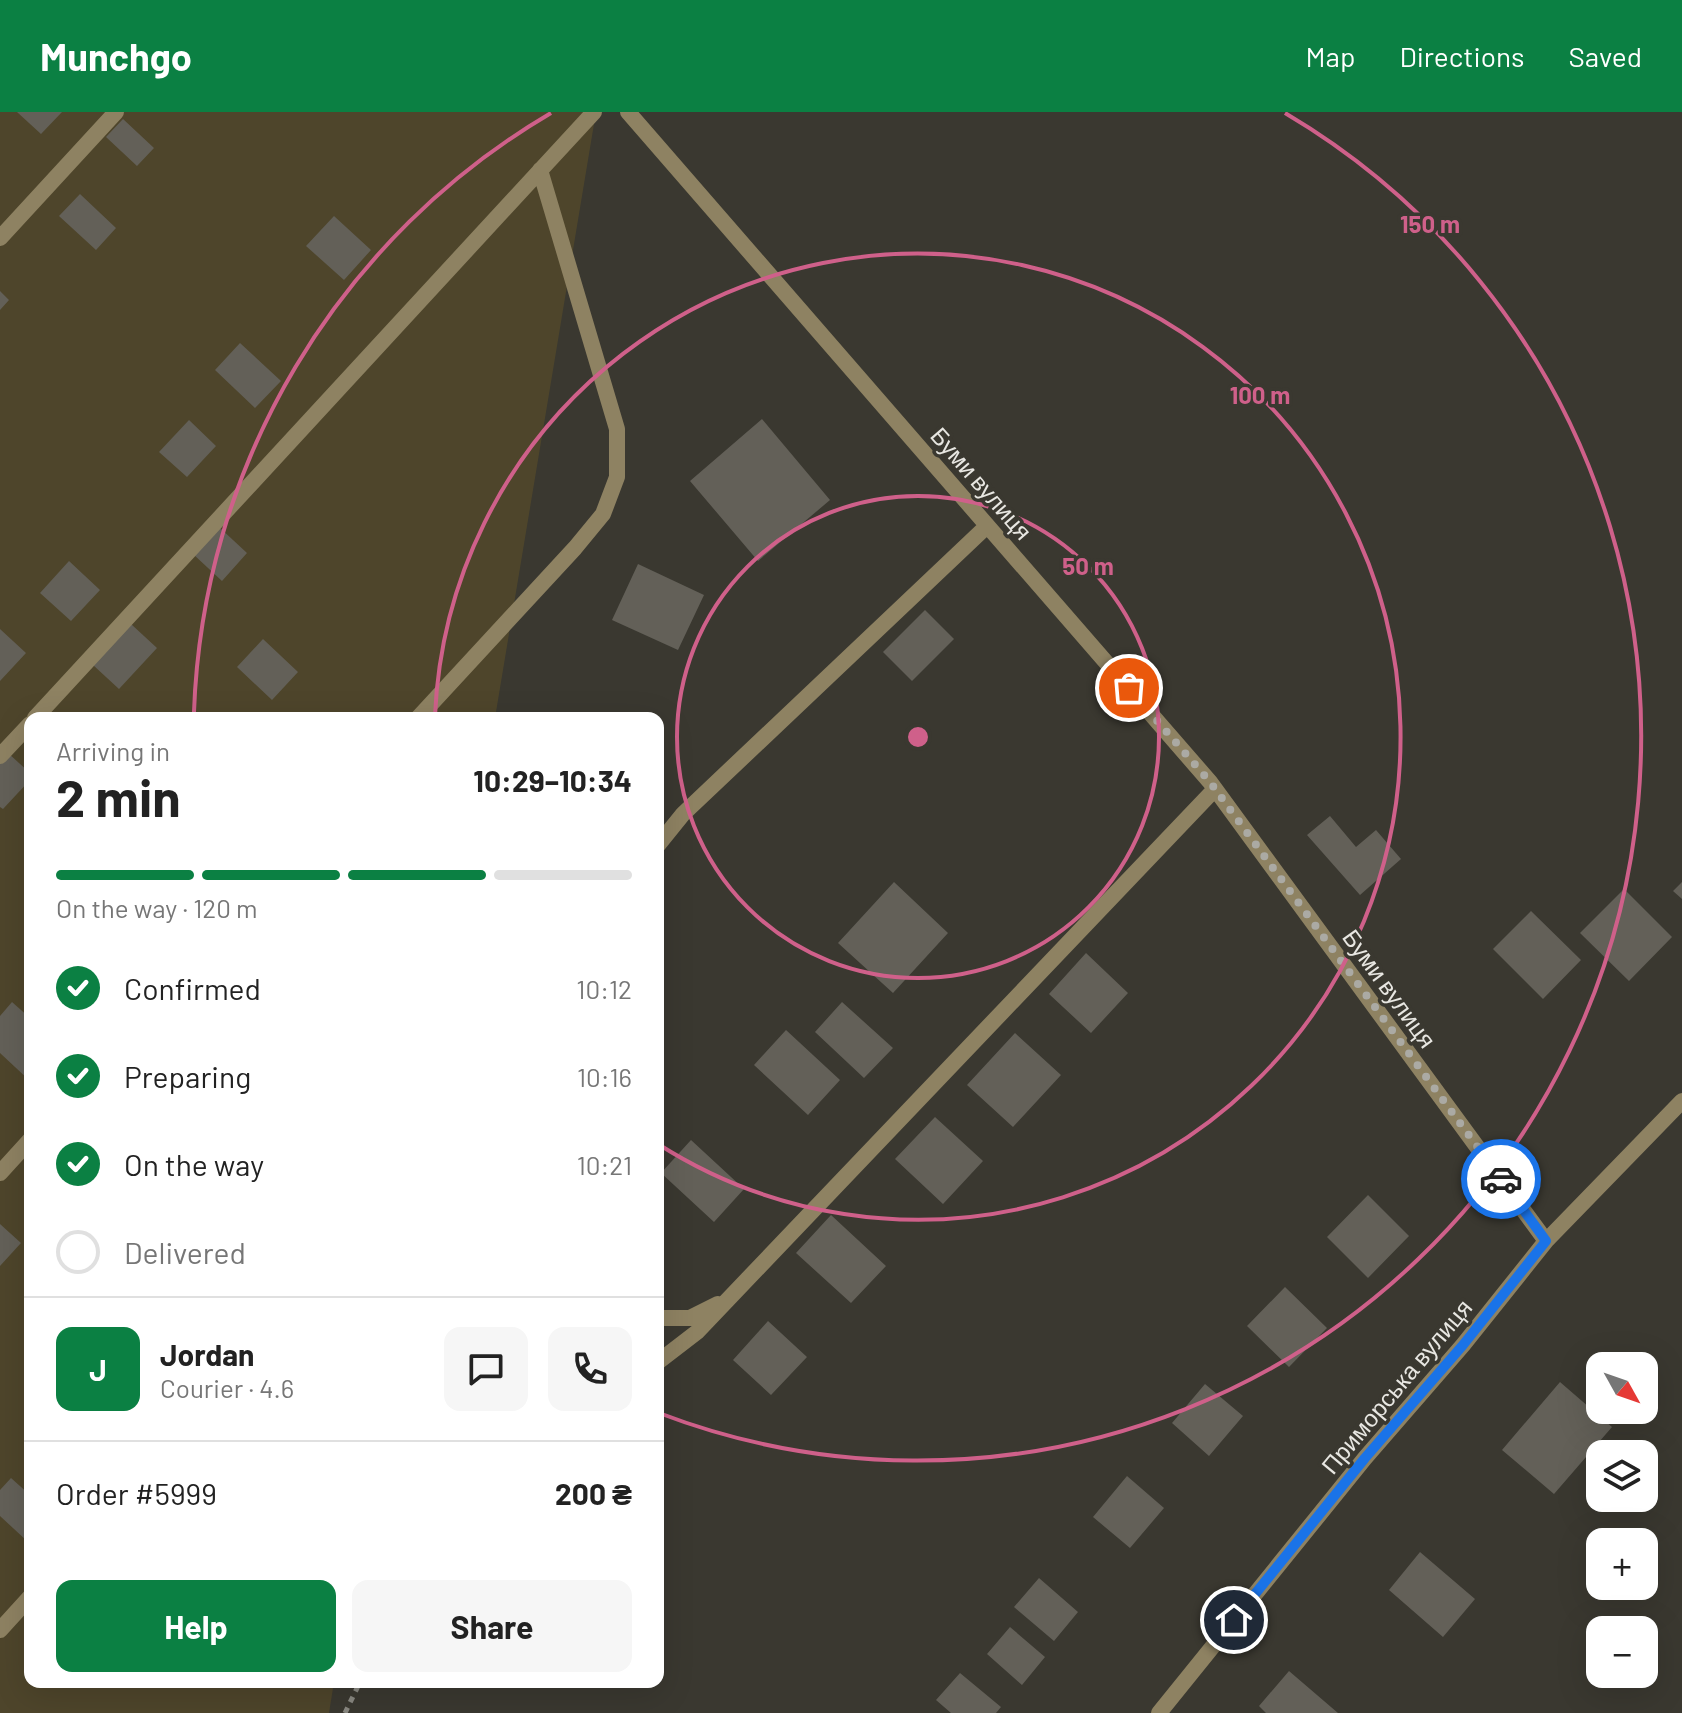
<!DOCTYPE html>
<meta charset="utf-8">
<style>
body{margin:0;font-family:Barlow,sans-serif;background:#f6f6f6;color:#222;height:100vh;display:flex;flex-direction:column;font-size:30px;white-space:nowrap}
*{box-sizing:border-box;margin:0}
p{font-size:26px;color:#767676}
.icon{flex:none;width:44px;height:44px;fill:none;stroke:currentColor;stroke-width:2;stroke-linecap:round;stroke-linejoin:round}
.map{position:relative;flex:1;overflow:hidden}
.sheet{position:absolute;left:24px;top:600px;width:640px;height:976px;display:flex;flex-direction:column;background:#fff;border-radius:16px;box-shadow:0 8px 32px #0002}
.sheet>*{flex:none}
.needle{width:52px;rotate:130deg}
.buttons{position:absolute;left:1586px;top:1240px;display:grid;gap:16px}
.buttons a{display:grid;place-items:center;width:72px;height:72px;border-radius:16px;background:#fff;box-shadow:0 8px 32px #0002;font-size:40px}
.pin{position:absolute;display:grid;place-items:center;width:68px;height:68px;color:#fff;margin:-34px;border:4px solid #fff;border-radius:50%;box-shadow:0 2px 8px #0007}
.courier{position:absolute;display:grid;place-items:center;width:80px;height:80px;margin:-40px;border:6px solid #1a73e8;border-radius:50%;background:#fff;color:#222;box-shadow:0 2px 10px #0007}
.headline em{font-style:normal;font-weight:700}
.headline div{display:flex;flex-direction:column-reverse}
.headline{display:flex;align-items:center;justify-content:space-between;height:136px;padding:0 32px}
h1{font-size:52px;font-weight:700;line-height:60px}
.bar{display:grid;grid-template-columns:repeat(4,1fr);gap:12px 8px;align-content:center;height:96px;padding:0 32px}
.bar i{height:10px;border-radius:6px;background:#e0e0e0}
.bar .on{background:#0b8043}
.bar p{grid-column:span 4}
.line{display:flex;align-items:center;gap:20px;padding:0 32px;border-top:2px solid #e0e0e0}
.line div{flex:1}
.round{display:grid;place-items:center;flex:none;width:84px;height:84px;border-radius:16px;background:#f6f6f6}
ol{padding:0 32px;list-style:none}
li{display:flex;align-items:center;gap:24px;height:88px}
li p{margin-inline-start:auto}
li .icon{padding:8px;border-radius:50%;background:#0b8043;color:#fff;stroke-width:4}
li:last-child{color:#767676}
li i{width:44px;height:44px;border:4px solid #e0e0e0;border-radius:50%}
.primary-button{display:flex;gap:16px;margin-top:auto;padding:16px 32px}
.primary-button a{flex:1;height:92px;border-radius:16px;background:#0b8043;color:#fff;font-size:32px;font-weight:700;line-height:92px;text-align:center}
.primary-button a+a{background:#f6f6f6;color:#222}
header{display:flex;align-items:center;gap:48px;box-sizing:border-box;height:112px;padding:0 40px;background:#0b8043;color:#fff}
header strong{font-size:38px}
nav{display:flex;gap:44px;margin-inline-start:auto;font-size:28px}
.map>svg:first-child{display:block}
</style>
<header>
<strong>Munchgo</strong>
<nav><a>Map</a><a>Directions</a><a>Saved</a></nav>
</header>
<div class="map">
<svg width="1682" height="1601" viewBox="0 0 1682 1601">
<rect width="100%" height="100%" fill="#3a3830"/>
<path fill="#4e452b" d="M0,0h596l-101,606h-465v964h304l-5,31h-329z"/>
<path fill="#636058" d="M17,0h45l-21,22z
M123,7l31,29 -17,18 -31,-29z
M80,82l36,34 -20,22 -37,-34z
M334,104l37,34 -27,30 -38,-34z
M0,179l9,9 -9,10z
M240,231l41,38 -26,27 -40,-38z
M762,307l68,81 -72,61 -68,-80z
M189,308l27,26 -29,31 -28,-25z
M219,415l28,26 -25,28 -29,-27z
M69,449l31,29 -29,31 -31,-28z
M638,452l66,31 -26,55 -66,-30z
M925,498l29,29 -42,42 -29,-29z
M131,512l26,24 -38,41 -26,-24z
M0,517l26,24 -26,28z
M263,527l35,33 -26,28 -35,-33z
M8,641l22,20v7l-27,29 -3,-2v-45z
M1330,704l26,31 20,-17 25,29 -41,36 -53,-60z
M894,770l54,51 -55,60 -55,-50z
M1682,770v17l-9,-8z
M1624,777l48,48 -43,44 -49,-48z
M1531,799l50,49 -38,39 -50,-50z
M1086,841l42,40 -37,40 -42,-39z
M12,890l18,16v63l-30,-28v-37z
M842,890l51,46 -29,30 -49,-46z
M786,918l54,50 -32,35 -54,-50z
M1015,921l46,42 -48,52 -46,-42z
M935,1005l48,44 -40,43 -48,-45z
M691,1028l53,49 -30,33 -53,-49z
M1368,1083l41,41 -41,42 -41,-41z
M831,1103l55,51 -35,37 -55,-50z
M0,1112l21,19 -21,23z
M1285,1175l42,41 -38,39 -42,-41z
M768,1209l39,36 -36,38 -38,-35z
M1560,1270l52,45 -58,67 -52,-44z
M1205,1272l38,32 -34,40 -37,-33z
M1127,1364l37,32 -34,40 -37,-31z
M11,1366l19,17v42l-3,4 -27,-25v-26z
M1420,1440l55,47 -32,38 -54,-47z
M1039,1466l39,34 -24,29 -40,-34z
M1010,1515l35,30 -23,28 -35,-31z
M1289,1559l49,42h-72l-7,-7z
M960,1561l41,34 -5,6h-45l-15,-13z"/>
<g fill="none" stroke-linecap="round" stroke-linejoin="round">
<path stroke="#898881" stroke-width="5" stroke-dasharray="6 6" stroke-linecap="butt" d="M345,1601l15,-31"/>
<path stroke="#8e8262" stroke-width="16" d="M0,126l116,-126
M35,606l559,-606
M418,606l157,-170 28,-34 14,-37v-48l-77,-259
M0,644l30,-32
M0,1061l30,-33"/>
<path stroke="#8e8262" stroke-width="16" d="M628,0l582,670 336,459
M658,733l25,-31 304,-288
M658,1206h32l28,-14
M658,1250l39,-30 518,-543
M0,1518l30,-33
M1159,1601l206,-255 98,-113 83,-104 136,-140"/>
</g>
<g fill="none" stroke-linecap="round" stroke-linejoin="round">
<path stroke="#abaaa4" stroke-width="8" stroke-dasharray="0 14.4" d="M1129,576l81,94 291,397"/>
<path stroke="#1a73e8" stroke-width="10" d="M1234,1508l131,-162 98,-113 83,-104 -45,-62"/>
</g>
<g fill="none" stroke="#cf608a" stroke-width="4">
<circle cx="918" cy="625" r="241"/>
<path d="M435 604A483 483 0 1 1 658 1032"/>
<path d="M194 600A724 724 0 0 1 551 1M1285 1A724 724 0 0 1 659 1301"/>
</g>
<g text-anchor="middle" dominant-baseline="central" stroke-width="7" stroke-linejoin="round" paint-order="stroke">
<g font-size="24" fill="#e8e7e2" stroke="#3a3830">
<text transform="translate(982 371) rotate(49)">Буми вулиця</text>
<text transform="translate(1390 876) rotate(54)">Буми вулиця</text>
<text transform="translate(1396 1274) rotate(-50)">Приморська вулиця</text>
</g>
</g>
<circle cx="918" cy="625" r="12" fill="#cf608a" stroke="#3a3830" stroke-width="4"/>
<g font-size="24" text-anchor="middle" font-weight="bold" fill="#cf608a" stroke="#3a3830" stroke-width="7" stroke-linejoin="round" paint-order="stroke">
<text x="1430" y="121">150 m</text>
<text x="1260" y="292">100 m</text>
<text x="1088" y="463">50 m</text>
</g>
</svg>
<div class="buttons">
<a><svg class="needle" viewBox="-14 -14 28 28"><path d="M0-13l5 13h-10z" fill="#e53935"/><path d="M0 13l5-13h-10z" fill="#767676"/></svg></a>
<a><svg class="icon" aria-label="layers" viewBox="0 0 24 24"><path d="M12 4l9 5-9 5-9-5zM3 14l9 5 9-5"/></svg></a>
<a>+</a>
<a>−</a>
</div>
<div class="pin" style="left:1129px;top:576px;background:#ea580c"><svg class="icon" aria-label="bag" viewBox="0 0 24 24"><path d="M5 8h14l-1 12H6zM9 8a3 3 0 0 1 6 0"/></svg></div>
<div class="pin" style="left:1234px;top:1508px;background:#1f2937"><svg class="icon" aria-label="home" viewBox="0 0 24 24"><path d="M3 11l9-7 9 7M6 9v11h12V9"/></svg></div>
<div class="courier" style="left:1501px;top:1067px"><svg class="icon" aria-label="car" viewBox="0 0 24 24"><path d="M5 17H2v-5l4-1 3-4h7l3 4 3 1v5h-3M9 17h6M6 11h13"/><circle cx="7" cy="17" r="2"/><circle cx="17" cy="17" r="2"/></svg></div>
<section class="sheet">
<div class="headline"><div><h1>2 min</h1><p>Arriving in</p></div><em>10:29–10:34</em></div>
<div class="bar"><i class="on"></i><i class="on"></i><i class="on"></i><i></i><p>On the way · 120 m</p></div>
<ol>
<li><svg class="icon" aria-label="check" viewBox="0 0 24 24"><path d="M5 12l5 5 9-10"/></svg>Confirmed<p>10:12</p></li>
<li><svg class="icon" aria-label="check" viewBox="0 0 24 24"><path d="M5 12l5 5 9-10"/></svg>Preparing<p>10:16</p></li>
<li><svg class="icon" aria-label="check" viewBox="0 0 24 24"><path d="M5 12l5 5 9-10"/></svg>On the way<p>10:21</p></li>
<li><i></i>Delivered</li>
</ol>
<div class="line" style="height:144px"><b class="round" style="background:#0b8043;color:#fff">J</b><div><b>Jordan</b><p>Courier · 4.6</p></div><a class="round"><svg class="icon" aria-label="chat" viewBox="0 0 24 24"><path d="M4 5h16v11H9l-5 4z"/></svg></a><a class="round"><svg class="icon" aria-label="phone" viewBox="0 0 24 24"><path d="M5 4h4l2 5-3 2q2 4 5 5l2-3 5 2v4C11 20 4 13 5 4z"/></svg></a></div>
<div class="line" style="height:104px"><div>Order #5999</div><b>200 ₴</b></div>
<div class="primary-button"><a>Help</a><a>Share</a></div>
</section>
</div>
